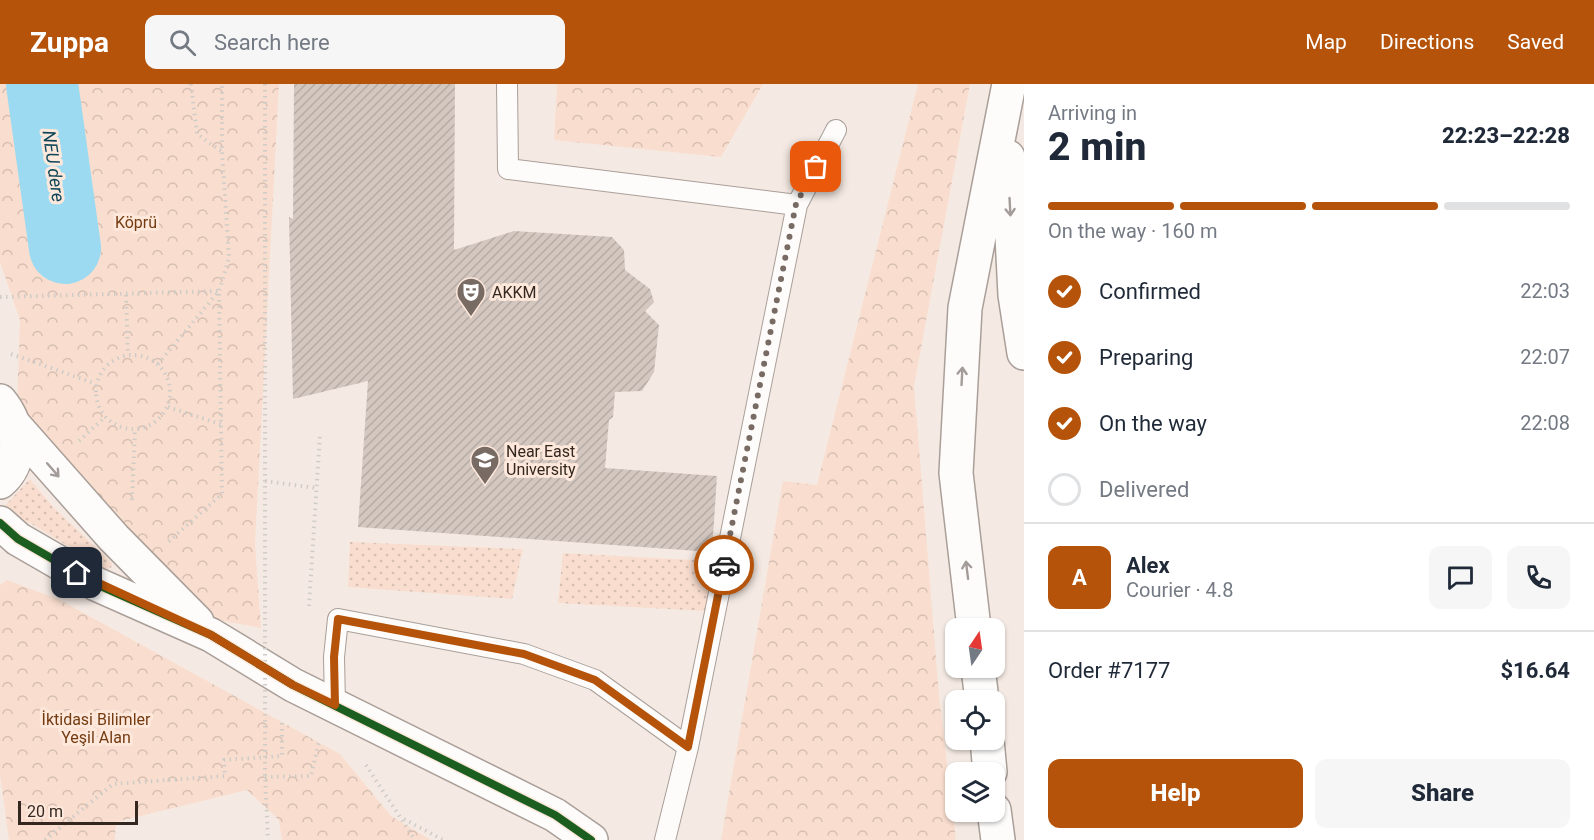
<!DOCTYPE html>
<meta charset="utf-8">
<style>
body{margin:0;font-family:Roboto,sans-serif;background:#f6f6f7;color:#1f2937;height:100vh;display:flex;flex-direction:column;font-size:22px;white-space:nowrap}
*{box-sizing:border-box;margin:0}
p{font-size:20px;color:#747a83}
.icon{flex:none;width:33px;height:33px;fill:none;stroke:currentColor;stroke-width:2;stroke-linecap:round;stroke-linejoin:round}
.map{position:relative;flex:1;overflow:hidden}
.sheet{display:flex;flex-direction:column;background:#fff;width:570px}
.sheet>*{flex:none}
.needle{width:39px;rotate:13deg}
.buttons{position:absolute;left:945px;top:534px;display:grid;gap:12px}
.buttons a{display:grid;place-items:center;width:60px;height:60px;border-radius:12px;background:#fff;box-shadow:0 2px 4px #0004;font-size:30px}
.scale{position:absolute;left:18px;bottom:15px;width:120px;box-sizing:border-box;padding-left:6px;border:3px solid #34271f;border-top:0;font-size:16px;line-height:21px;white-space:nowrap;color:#34271f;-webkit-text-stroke:4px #fde8db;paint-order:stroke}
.pin{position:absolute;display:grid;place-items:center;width:51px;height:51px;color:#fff;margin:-26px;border-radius:12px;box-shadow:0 3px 9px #0006}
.courier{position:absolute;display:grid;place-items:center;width:60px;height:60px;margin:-30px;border:4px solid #b45309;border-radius:50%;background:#fff;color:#222;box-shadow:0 2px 8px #0007}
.head em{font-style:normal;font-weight:800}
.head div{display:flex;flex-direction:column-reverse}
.head{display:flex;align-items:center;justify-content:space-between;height:102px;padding:0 24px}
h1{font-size:39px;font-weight:800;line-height:45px}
.bar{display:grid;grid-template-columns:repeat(4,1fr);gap:9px 6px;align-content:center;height:72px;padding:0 24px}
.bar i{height:8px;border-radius:4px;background:#e0e1e3}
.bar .active{background:#b45309}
.bar p{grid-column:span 4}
.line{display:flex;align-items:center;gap:15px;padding:0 24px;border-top:2px solid #e0e1e3}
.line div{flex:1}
.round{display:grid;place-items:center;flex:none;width:63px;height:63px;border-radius:12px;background:#f6f6f7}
ol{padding:0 24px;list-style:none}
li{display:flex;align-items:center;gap:18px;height:66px}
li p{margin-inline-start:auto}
li .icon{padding:6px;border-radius:50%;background:#b45309;color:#fff;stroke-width:4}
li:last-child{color:#747a83}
li i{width:33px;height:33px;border:3px solid #e0e1e3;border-radius:50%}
.cta{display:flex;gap:12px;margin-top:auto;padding:12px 24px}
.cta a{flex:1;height:69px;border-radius:12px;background:#b45309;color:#fff;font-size:24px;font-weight:800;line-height:69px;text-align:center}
.cta a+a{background:#f6f6f7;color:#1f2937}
header{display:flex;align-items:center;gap:36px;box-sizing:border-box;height:84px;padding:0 30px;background:#b45309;color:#fff}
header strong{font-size:28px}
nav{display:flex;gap:33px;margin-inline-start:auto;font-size:21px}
.search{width:420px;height:54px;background:#f6f6f7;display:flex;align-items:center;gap:15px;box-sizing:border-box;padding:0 21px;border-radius:12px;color:#747a83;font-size:22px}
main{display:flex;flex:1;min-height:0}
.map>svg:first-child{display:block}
</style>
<header>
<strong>Zuppa</strong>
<div class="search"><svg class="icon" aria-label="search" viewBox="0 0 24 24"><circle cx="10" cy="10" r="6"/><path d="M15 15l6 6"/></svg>Search here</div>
<nav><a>Map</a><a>Directions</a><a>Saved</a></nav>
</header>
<main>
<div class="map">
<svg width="1024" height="756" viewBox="0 0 1024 756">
<defs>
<pattern id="grass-dots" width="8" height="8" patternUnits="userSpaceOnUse" patternTransform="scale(1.5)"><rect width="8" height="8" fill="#f9decf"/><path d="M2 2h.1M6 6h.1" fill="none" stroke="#d6beb1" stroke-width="1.8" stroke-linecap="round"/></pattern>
<pattern id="park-crowns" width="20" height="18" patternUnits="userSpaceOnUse" patternTransform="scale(1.5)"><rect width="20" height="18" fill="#f9decf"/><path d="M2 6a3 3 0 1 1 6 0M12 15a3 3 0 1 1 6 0" fill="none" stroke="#d6beb1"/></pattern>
<pattern id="building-hatch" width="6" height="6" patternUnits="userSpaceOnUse" patternTransform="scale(1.5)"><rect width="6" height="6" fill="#d3c7c0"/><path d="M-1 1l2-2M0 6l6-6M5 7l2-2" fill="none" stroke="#b6aba5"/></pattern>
</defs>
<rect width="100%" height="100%" fill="#f5eae3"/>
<path fill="url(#grass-dots)" d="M30,395l23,28 52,49 7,7 -1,5 -5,1 -74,-45 -31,-14z
M350,458l173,7 -11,50 -164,-12z
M563,469l149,8 -5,50 -149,-8z"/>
<path fill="url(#park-crowns)" d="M0,0h279l-24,460 6,84 -49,-9 -186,-195 -9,-22 3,-82 -20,-58z
M557,0h206l-42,73 -167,-17z
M918,0h52l-56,302 25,309 17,145h-235l62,-359 34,4z
M7,496l53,20 280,154 51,62 40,24h-149l-3,-20 -32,-30 -131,32 -1,18h-106l-9,-64v-191z"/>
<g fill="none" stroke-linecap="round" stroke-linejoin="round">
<path stroke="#9bdaf1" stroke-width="72" d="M42,0l23,164"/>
</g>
<path fill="url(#building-hatch)" d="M294,0h161l-1,166 60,-19 98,6 12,13 1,20 25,19 4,13 -9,9 14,14 -5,47 -12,19 -27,1 -2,25 -4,3 -4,48 112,8 -5,76 -354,-25 10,-146 -75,18 -4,-182 4,2z"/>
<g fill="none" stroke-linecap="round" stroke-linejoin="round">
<g stroke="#a99f98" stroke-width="22">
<path id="service" d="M507,0l1,85 289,36
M335,621l-1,-48 4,-38 186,35 71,26 93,67
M665,756l23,-93 109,-542 39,-75"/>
</g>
<g stroke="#a99f98" stroke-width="36">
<path id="minor" d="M0,317c19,23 25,60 0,81
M15,342l99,112 83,84
M0,439l18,16 78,45 115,51 82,50 262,130 36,25"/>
</g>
<g stroke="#a99f98" stroke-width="36">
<path id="secondary" d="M1008,73l7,138 9,58
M974,544l-18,-155 9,-165 44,-224
M978,584l4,32
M987,656l3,32
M994,726l4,30"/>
</g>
<path stroke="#cfccc8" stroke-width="4" stroke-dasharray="1.5 4.5" stroke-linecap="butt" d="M191,0l6,50 24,17
M126,211l2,60
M0,213l219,-6 3,203 -54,48
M11,270l85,30
M96 308a37 37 0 1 1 74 0a37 37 0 1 1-74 0Z
M158,280l61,-73 10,-33 -7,-107v-67
M168,323l55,18
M79,357l26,-24
M265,397l51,7
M132,416l3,-70
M309,522l11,-172
M366,681l49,75
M265,693l46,-1 8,-35
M404,735l39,21
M45,756l68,-56 112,-8 -1,-16 58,-4v-34"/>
<use href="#service" stroke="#fefcfb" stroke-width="20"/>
<use href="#minor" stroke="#fefcfb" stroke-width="33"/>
<use href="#secondary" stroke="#fefcfb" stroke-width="33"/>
<path stroke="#cfccc8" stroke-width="4" stroke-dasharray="1.5 4.5" stroke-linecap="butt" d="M265,0v693l3,63"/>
<g stroke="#fde8db" stroke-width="11">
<path id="cycleway" d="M0,439l18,16 78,45 115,51 82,50 262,130 36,25"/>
</g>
<use href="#cycleway" stroke="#1b5e20" stroke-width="8"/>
</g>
<defs><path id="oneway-shaft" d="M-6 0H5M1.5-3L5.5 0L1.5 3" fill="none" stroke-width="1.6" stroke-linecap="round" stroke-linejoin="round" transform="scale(1.5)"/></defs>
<g stroke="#a39c98">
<use href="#oneway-shaft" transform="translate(1010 123) rotate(87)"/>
<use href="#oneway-shaft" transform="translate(962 292) rotate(-87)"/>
<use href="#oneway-shaft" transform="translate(53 386) rotate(49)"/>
<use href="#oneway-shaft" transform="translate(967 486) rotate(-97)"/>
</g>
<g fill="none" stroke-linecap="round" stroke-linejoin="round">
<path stroke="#786b64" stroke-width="6" stroke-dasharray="0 10.8" d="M724,481l72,-361 20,-37"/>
<path stroke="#b45309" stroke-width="8" d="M77,489l134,62 82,50 42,20 -1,-48 4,-38 186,35 71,26 93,67 36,-182"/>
</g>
<defs>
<g id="theatre-pin" transform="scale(1.5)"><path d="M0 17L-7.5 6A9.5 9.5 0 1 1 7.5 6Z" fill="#786b64" stroke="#fde8db"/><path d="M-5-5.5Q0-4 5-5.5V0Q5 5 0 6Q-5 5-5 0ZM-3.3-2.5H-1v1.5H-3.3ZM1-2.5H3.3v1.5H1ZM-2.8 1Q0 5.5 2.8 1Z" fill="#fff"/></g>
<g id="university-pin" transform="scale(1.5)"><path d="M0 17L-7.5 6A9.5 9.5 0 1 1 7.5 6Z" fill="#786b64" stroke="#fde8db"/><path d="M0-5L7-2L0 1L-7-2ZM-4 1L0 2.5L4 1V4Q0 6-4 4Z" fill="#fff"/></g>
</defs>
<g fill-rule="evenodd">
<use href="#theatre-pin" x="471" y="208"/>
<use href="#university-pin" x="485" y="376"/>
</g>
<g text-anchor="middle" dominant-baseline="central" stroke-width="6" stroke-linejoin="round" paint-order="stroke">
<g font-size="16" fill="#743b11" stroke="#fde8db">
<text x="136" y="138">Köprü</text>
<text x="96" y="635">İktidasi Bilimler<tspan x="96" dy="18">Yeşil Alan</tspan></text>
</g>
<g font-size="16" fill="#34271f" stroke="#fde8db" text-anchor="start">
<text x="492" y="208">AKKM</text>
<text x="506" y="367">Near East<tspan x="506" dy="18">University</tspan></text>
</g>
<g font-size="18" font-style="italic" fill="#0b4557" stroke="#fde8db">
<text transform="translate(54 82) rotate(82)">NEU dere</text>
</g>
</g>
</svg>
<div class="buttons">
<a><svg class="needle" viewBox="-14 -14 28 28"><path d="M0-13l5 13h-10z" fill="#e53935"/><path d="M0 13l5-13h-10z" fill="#747a83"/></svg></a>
<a><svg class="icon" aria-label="locate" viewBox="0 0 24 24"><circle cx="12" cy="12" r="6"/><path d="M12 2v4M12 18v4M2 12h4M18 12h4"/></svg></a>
<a><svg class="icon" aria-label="layers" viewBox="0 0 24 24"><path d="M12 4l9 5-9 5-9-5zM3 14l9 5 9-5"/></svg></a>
</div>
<div class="scale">20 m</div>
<div class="pin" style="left:816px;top:83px;background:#ea580c"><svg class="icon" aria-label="bag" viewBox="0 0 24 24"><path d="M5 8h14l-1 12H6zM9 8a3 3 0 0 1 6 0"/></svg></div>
<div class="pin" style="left:77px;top:489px;background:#1f2937"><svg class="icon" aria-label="home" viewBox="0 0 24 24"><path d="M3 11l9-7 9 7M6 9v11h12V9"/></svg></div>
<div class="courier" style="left:724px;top:481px"><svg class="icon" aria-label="car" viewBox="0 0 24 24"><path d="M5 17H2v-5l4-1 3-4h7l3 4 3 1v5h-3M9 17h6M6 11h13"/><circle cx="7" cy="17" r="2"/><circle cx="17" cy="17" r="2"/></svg></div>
</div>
<section class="sheet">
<div class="head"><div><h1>2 min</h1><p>Arriving in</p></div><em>22:23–22:28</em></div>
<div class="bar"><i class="active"></i><i class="active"></i><i class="active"></i><i></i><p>On the way · 160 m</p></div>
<ol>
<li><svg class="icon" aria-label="check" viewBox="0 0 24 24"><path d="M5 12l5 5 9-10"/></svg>Confirmed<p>22:03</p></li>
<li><svg class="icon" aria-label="check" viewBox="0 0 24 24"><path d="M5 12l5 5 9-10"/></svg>Preparing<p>22:07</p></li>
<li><svg class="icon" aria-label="check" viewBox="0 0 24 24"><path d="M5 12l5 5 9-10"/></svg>On the way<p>22:08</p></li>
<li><i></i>Delivered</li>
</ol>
<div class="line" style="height:108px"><b class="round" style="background:#b45309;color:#fff">A</b><div><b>Alex</b><p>Courier · 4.8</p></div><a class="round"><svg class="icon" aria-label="chat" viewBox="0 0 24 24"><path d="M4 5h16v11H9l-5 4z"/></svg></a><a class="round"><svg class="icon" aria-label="phone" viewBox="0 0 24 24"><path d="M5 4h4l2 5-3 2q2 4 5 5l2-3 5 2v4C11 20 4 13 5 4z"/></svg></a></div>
<div class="line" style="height:78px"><div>Order #7177</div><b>$16.64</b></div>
<div class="cta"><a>Help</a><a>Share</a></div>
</section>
</main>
